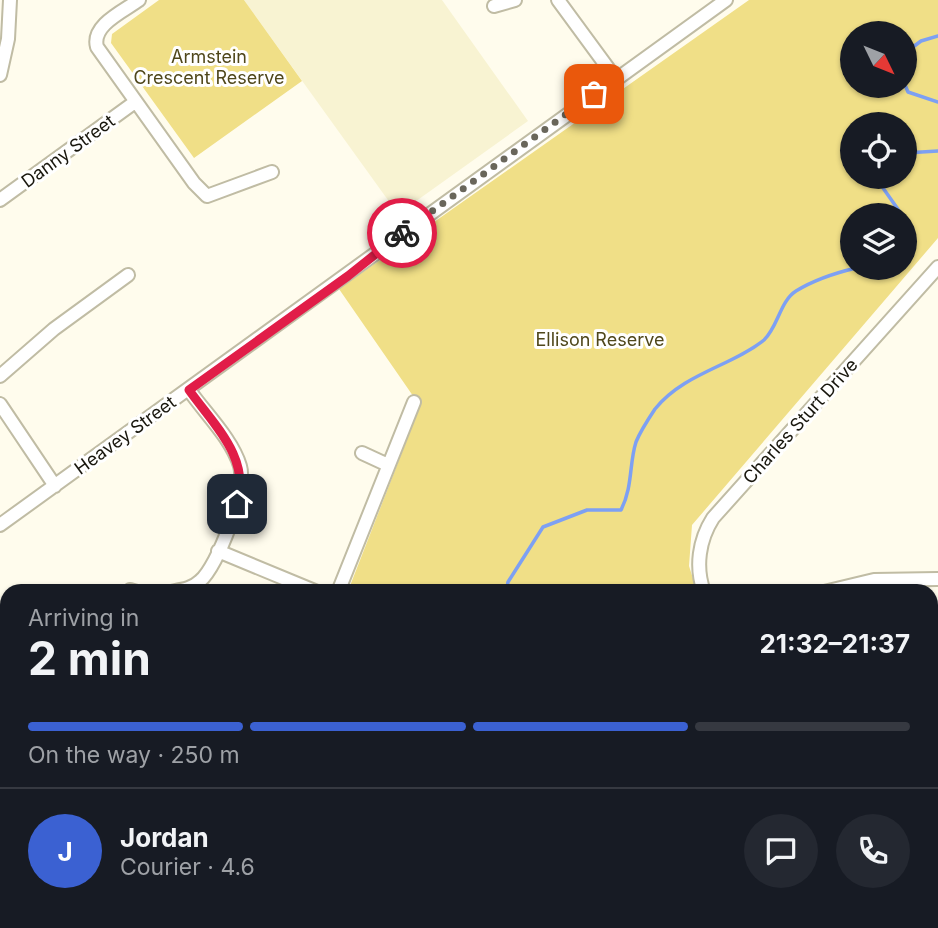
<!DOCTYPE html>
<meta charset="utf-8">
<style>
body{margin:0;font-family:Inter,sans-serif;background:#242831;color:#f1f3f6;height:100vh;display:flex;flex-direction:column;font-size:26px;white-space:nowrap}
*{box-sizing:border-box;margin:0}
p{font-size:23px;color:#9ea1a6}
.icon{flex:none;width:38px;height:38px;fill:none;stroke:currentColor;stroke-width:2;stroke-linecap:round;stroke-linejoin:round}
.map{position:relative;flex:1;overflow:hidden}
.sheet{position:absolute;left:0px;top:584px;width:938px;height:345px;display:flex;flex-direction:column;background:#171b24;border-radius:21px 21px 0 0;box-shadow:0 2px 5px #0004}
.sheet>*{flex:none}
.needle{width:46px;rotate:133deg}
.controls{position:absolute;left:840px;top:21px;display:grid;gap:14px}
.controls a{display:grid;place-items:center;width:77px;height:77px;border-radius:50%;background:#171b24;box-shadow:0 2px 5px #0004;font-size:35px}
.pin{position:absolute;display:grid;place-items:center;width:60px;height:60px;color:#fff;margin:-30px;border-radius:14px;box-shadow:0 4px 10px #0006}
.courier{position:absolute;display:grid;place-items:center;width:70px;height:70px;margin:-35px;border:5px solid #e11d48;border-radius:50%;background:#fff;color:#222;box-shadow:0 2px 9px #0007}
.headline em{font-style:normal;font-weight:700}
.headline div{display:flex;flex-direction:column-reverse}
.headline{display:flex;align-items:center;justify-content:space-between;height:119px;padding:0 28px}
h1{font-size:46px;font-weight:700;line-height:52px}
.bar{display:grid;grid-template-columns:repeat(4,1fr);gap:10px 7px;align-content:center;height:84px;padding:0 28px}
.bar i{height:9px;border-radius:5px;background:#363941}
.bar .current{background:#3b61d2}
.bar p{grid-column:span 4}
.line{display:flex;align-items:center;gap:18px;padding:0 28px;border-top:2px solid #363941}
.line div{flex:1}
.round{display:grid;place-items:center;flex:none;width:74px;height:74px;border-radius:37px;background:#242831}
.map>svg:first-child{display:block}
</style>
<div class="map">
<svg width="938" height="928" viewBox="0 0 938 928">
<rect width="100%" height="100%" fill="#fffced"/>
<path fill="#f8f3d2" d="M244,0h198l86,121 -130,93z"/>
<path fill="#f0df87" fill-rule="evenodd" d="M159,0h85l58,81 -108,77 -83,-115 1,-9z
M749,0h189v238l-246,287 -3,41 8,25h-349l72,-185 -81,-117zM852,33h53v53h-53zM852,124h53v53h-53zM852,215h53v53h-53z
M209,922h394v6h-390z"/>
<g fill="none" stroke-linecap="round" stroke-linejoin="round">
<path stroke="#7da0f3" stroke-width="3.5" d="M905,53l16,-12 17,-5
M905,85l3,7 30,10
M905,153l33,-2
M884,177l-1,11 19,27
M905,220l2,5 -2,5
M506,592l2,-10 35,-55 44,-17h34c12,-24 8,-46 15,-68 4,-10 13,-24 19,-33 29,-36 77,-43 109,-69 14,-13 16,-39 32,-49 18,-11 39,-18 60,-23
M387,928l1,-6"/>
<g stroke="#c0bca4" stroke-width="16">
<path id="minor" d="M139,0c-15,11 -48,25 -42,47l97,136 13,13 65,-24
M558,0l58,79
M494,6l21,-6
M0,75l8,-36 2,-39
M0,200l135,-98
M0,376l54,-47 74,-54
M0,404l55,82
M362,453l26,12
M0,525l726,-525
M218,551l99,41
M130,590l7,2
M170,592c11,-2 22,-3 30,-11 18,-15 47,-92 40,-115 -8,-27 -35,-53 -51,-76
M338,592l76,-190
M704,592c-9,-25 -5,-52 9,-74l225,-251
M824,592l50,-12 64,-1
M0,659l7,10
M0,682l7,9
M931,727l7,1
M0,774l7,-5
M172,922l4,6
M752,922l3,6
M914,922l3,6"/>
</g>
<use href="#minor" stroke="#fff" stroke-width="12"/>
</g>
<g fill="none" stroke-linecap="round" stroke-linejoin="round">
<path stroke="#69665b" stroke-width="7" stroke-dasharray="0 12.6" d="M402,233l192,-139"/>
<path stroke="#e11d48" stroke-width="9" d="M237,504c14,-46 -23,-79 -48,-114l159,-114 54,-43"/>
</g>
<g text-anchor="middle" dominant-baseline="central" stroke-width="6" stroke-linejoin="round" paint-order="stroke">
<g font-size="18" fill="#4f471b" stroke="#fff">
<text x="209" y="56">Armstein<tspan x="209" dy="21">Crescent Reserve</tspan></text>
<text x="600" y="339">Ellison Reserve</text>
</g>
<g font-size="18" fill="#18160d" stroke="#fff">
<text transform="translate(68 151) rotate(-36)">Danny Street</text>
<text transform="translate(800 421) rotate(-48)">Charles Sturt Drive</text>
<text transform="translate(125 435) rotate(-36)">Heavey Street</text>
</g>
</g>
</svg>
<div class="controls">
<a><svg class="needle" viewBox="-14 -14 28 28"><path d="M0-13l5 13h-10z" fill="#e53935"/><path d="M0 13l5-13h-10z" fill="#9ea1a6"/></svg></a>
<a><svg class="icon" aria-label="locate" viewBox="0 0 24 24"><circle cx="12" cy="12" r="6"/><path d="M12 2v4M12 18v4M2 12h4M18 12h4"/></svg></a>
<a><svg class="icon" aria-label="layers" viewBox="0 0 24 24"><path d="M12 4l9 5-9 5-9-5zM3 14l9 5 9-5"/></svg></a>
</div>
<div class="pin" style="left:594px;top:94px;background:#ea580c"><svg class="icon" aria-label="bag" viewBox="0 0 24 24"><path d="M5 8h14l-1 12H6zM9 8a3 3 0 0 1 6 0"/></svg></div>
<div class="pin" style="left:237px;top:504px;background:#1f2937"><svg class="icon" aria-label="home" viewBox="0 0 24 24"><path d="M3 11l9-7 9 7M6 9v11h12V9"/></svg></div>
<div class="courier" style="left:402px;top:233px"><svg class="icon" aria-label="bike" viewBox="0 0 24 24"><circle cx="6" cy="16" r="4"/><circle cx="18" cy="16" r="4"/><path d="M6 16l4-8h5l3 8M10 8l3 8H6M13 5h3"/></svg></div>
<section class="sheet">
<div class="headline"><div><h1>2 min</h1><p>Arriving in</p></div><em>21:32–21:37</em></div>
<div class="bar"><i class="current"></i><i class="current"></i><i class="current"></i><i></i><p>On the way · 250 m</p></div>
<div class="line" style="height:126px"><b class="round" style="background:#3b61d2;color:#fff">J</b><div><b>Jordan</b><p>Courier · 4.6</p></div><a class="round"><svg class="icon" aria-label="chat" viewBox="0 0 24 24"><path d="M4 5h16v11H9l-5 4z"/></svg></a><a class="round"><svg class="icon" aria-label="phone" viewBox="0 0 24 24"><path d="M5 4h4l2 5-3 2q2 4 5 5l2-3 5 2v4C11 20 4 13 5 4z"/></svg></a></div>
</section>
</div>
